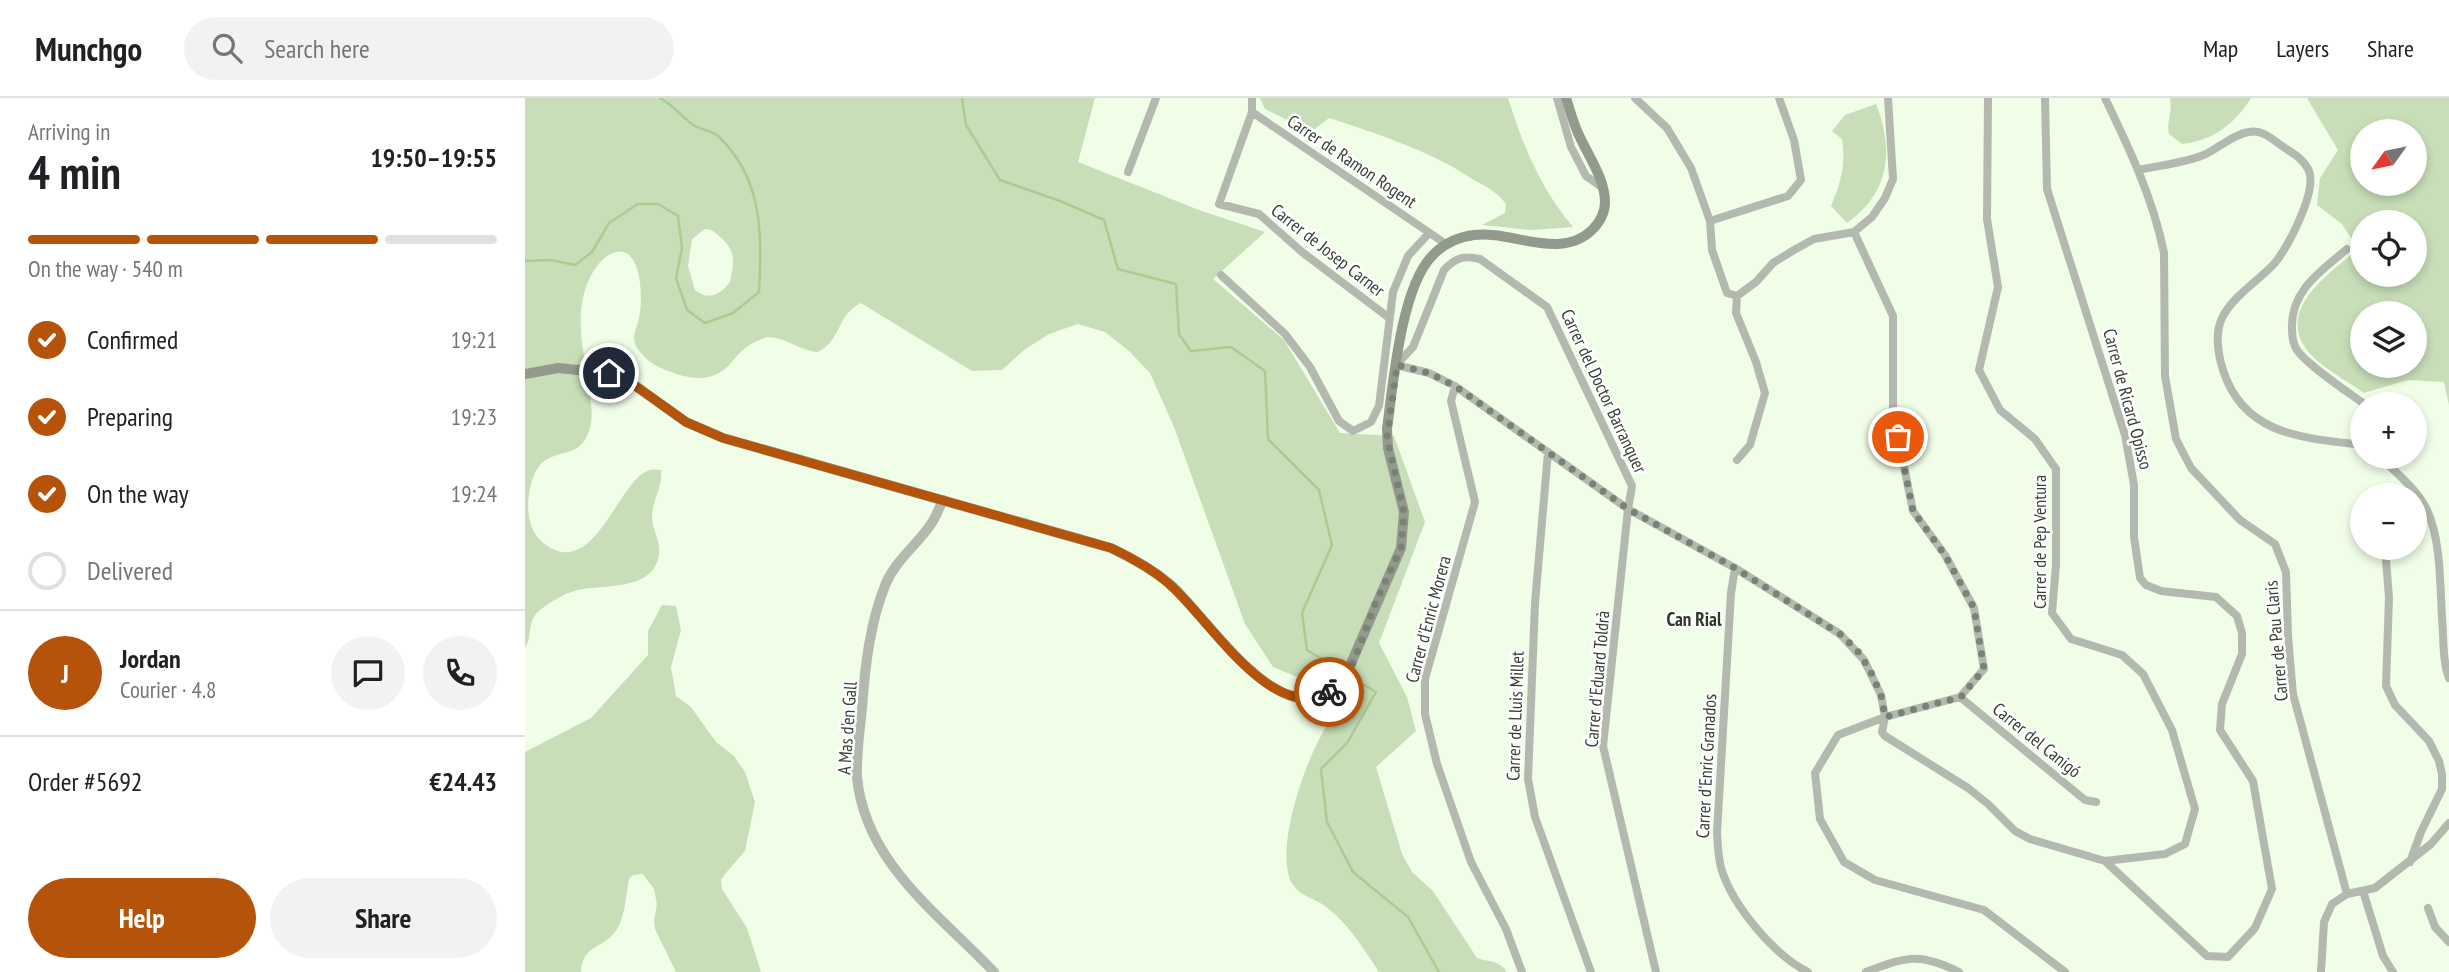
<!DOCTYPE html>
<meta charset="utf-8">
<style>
body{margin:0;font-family:"PT Sans Narrow",sans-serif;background:#f2f2f2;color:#202124;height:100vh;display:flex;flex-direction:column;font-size:26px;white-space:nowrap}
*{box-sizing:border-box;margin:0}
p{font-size:23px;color:#757577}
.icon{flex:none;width:38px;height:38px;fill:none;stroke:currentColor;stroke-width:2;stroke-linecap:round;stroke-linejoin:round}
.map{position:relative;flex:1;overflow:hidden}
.drawer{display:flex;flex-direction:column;background:#fff;width:525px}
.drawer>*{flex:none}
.needle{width:46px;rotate:237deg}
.tools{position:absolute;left:1825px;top:21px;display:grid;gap:14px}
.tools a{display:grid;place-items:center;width:77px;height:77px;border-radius:50%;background:#fff;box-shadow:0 4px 10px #0003;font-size:35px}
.pin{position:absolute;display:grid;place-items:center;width:60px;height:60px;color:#fff;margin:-30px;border:4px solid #fff;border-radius:50%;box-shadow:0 2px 7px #0007}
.courier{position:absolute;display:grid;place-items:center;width:70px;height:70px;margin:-35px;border:5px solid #b45309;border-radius:50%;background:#fff;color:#222;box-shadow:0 2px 9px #0007}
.head em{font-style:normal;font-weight:700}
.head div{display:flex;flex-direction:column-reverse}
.head{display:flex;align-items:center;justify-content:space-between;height:119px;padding:0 28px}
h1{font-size:46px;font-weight:700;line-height:52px}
.bar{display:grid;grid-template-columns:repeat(4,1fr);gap:10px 7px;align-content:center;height:84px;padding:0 28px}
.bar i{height:9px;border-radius:5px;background:#e0e0e0}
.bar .current{background:#b45309}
.bar p{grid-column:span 4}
.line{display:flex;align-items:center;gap:18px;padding:0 28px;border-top:2px solid #e0e0e0}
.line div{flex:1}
.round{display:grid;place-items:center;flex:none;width:74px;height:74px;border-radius:37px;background:#f2f2f2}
ol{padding:0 28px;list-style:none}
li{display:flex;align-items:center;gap:21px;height:77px}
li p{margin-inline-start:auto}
li .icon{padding:7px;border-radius:50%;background:#b45309;color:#fff;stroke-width:4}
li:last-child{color:#757577}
li i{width:38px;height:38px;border:4px solid #e0e0e0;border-radius:50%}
.primary-button{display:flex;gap:14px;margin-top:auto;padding:14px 28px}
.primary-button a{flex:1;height:80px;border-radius:42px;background:#b45309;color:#fff;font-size:28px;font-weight:700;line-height:80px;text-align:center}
.primary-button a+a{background:#f2f2f2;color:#202124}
header{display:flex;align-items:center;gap:42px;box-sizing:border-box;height:98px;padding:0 35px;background:#fff;border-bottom:2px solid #e0e0e0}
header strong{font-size:33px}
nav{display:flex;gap:38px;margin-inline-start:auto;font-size:24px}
.search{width:490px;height:63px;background:#f2f2f2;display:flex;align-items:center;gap:18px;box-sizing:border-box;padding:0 24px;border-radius:38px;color:#757577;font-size:26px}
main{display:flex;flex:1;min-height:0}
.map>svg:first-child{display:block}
</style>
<header>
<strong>Munchgo</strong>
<div class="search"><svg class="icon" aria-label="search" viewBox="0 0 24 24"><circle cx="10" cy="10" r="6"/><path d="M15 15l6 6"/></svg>Search here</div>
<nav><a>Map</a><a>Layers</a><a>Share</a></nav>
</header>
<main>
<section class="drawer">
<div class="head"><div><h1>4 min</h1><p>Arriving in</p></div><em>19:50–19:55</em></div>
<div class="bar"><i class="current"></i><i class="current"></i><i class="current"></i><i></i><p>On the way · 540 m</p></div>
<ol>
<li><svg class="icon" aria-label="check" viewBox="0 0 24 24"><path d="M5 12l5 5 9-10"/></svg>Confirmed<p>19:21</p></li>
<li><svg class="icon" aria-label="check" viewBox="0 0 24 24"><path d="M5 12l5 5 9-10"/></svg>Preparing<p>19:23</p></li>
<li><svg class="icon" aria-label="check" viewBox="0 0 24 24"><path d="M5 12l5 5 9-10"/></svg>On the way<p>19:24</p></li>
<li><i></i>Delivered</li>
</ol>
<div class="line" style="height:126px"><b class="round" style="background:#b45309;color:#fff">J</b><div><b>Jordan</b><p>Courier · 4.8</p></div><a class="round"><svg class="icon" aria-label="chat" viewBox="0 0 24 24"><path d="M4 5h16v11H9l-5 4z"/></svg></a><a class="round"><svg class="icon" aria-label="phone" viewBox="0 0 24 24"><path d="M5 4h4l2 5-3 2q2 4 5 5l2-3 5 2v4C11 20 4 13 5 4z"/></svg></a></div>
<div class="line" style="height:91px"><div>Order #5692</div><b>€24.43</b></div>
<div class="primary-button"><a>Help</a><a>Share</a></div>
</section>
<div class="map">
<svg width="1924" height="874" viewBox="0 0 1924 874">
<rect width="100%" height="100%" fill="#f0fde7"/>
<path fill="#c7deb8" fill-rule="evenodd" d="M0,0h570l-17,64 121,48 66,22 -52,47 71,61 56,93 54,3 31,86 -46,121 28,54 9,34 -40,36 26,87 10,18 21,19 44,67c13,5 21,1 30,14h-128c-15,-23 -31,-49 -54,-66 -11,-8 -23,-9 -31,-20 -24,-30 15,-139 37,-166l-20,-37 -38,-16 -28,-43 -71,-197 -24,-54 -21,-22 -24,-19 -27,-8 -29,10 -25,16 -22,20 -30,1 -111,-68c-25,12 -19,37 -43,49 -18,-1 -32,-15 -51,-15 -4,1 -10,4 -14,6 -11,6 -15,12 -23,21 -16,18 -38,16 -59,8 -12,-4 -22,-9 -30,-19 -4,-5 -7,-9 -7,-15 0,-7 4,-13 5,-20 4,-15 4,-72 -23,-66 -10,2 -18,12 -23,20 -21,35 -10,77 -4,114 1,13 4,25 2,37 -7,38 -33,24 -50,41 -6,6 -9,16 -11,24 -5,25 -1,51 25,62 43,18 66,-73 95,-80 4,-1 7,0 11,0 2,17 -9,30 -9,47 0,13 9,24 7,37 -5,38 -56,30 -81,36 -13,3 -28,12 -38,20 -14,11 -7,27 -15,38zM180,131c7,0 9,3 14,7 18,15 15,26 11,46 -10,13 -22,19 -35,8l-7,-24 4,-27z
M735,0h248c16,50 31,88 65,129l-41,3 -50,-5 23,-12 1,-9c-9,-13 -22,-18 -35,-26 -43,-28 -93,-44 -142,-60l-18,14 -46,-23z
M1645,0h81c-16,26 -39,43 -69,46l-13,-10c-3,-12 4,-23 1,-36z
M1782,0h142v307l-5,-23 -36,-2 -44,13c-18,-13 -44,-26 -57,-43 -32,-42 25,-78 51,-101l-16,-25 -25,-19 3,-27 18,-28zM1890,33v53h-52v-53zM1890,124v53h-52v-53zM1838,215h52v53h-52z
M1351,6c18,45 14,89 -29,119l-16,-17c10,-24 15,-41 11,-67l-10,-8 13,-16z
M137,507l14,1 5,24 -10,37 5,29 15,11 25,35 18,14 11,16 10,30 -10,49 -20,23 -4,6 1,9 25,39 14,44h-85l-21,-43 -1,-9 3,-16 -3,-15 -11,-15 -10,1 -4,4c-3,16 -4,40 -14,53 -13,17 -33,13 -34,40h-56v-220l66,-34 57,-63v-24z"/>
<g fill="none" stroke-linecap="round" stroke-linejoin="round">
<path stroke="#aacc92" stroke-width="2.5" d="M437,0l4,27 34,55 60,21 44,19 14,49 58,15 3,50 12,17 40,-4 34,24 3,68 51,51 13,55 -30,68 5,37 36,22
M0,163l26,-1 24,5 17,-13 17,-29 29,-19h20l20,12 4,32 -6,30 11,32 18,13 28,-10 26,-21c3,-58 4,-114 -41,-156 -7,-6 -17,-6 -25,-11 -12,-9 -20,-20 -33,-27
M824,578l27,16 -29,51 -26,26 6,53 26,50 55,45 31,55"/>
<path stroke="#b3b9af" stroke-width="8" d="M727,0v14l194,132
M1032,0l14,49 15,29 17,12
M1110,0l32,30 24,40 19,53 2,29 15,43 10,3 19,-14 17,-19 21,-13 20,-11 40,-7 18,-15 13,-19 8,-19 -5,-81
M1520,0l2,91 78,246 9,50v52l6,41 6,7 15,6 55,6 21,19 5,17v21l-20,50 -2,26 33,51 19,108 -17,39 -27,29 -21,-1 -102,-95
M1580,0c24,50 48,100 59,155l1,123 11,63 15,29 49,52 35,24 11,28 2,64 5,58 54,200
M727,14l-33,92 40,10 43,38 86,65
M1614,72c22,-5 47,-7 67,-16 14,-7 28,-20 43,-22 13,-3 23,7 33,14 10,7 22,13 27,25 8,21 -21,76 -35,93 -16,17 -41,32 -52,54 -7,15 -4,36 1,52 21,66 81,68 140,75
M603,74l28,-74
M1185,123l78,-25 13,-16 -7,-40 -15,-42
M1329,134l39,84v96l20,99 32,44 29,53 10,61 -24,28 -75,20 -47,18 -23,38 5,46 24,43 31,18 109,30 81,62
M1822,151c-26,22 -57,42 -55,80 0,8 1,15 5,21 10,15 51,42 67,54
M696,177l64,59 25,33 29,54 14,10 18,-9 8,-16 14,-114 15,-36 21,-23
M1212,198l-1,17 20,49 9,31 -15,52 -13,15
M871,267l33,8 26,13 173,123 107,59 105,66 24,26 17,35 4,22 -3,15 3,4 83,52 20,16 27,27 15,8 75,22 60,-7 20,-10 10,-35 -23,-79 -29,-56 -21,-19 -51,-16 -19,-26 4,-48v-96l-21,-30 -35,-29 -21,-40 19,-83 -11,-68 1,-121
M871,267l17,-18 31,-77c11,-12 20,-15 36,-11l67,48 85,179 -4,23 -25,237 53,226
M930,288l-4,15 24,101 -50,177v35l12,50 34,98 35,67 16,43
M1023,354l-13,151 -7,176 7,38 56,155
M1855,359c16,16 37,32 47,53 14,30 13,75 15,108 2,20 0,41 7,60
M1860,450l4,49 -3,89 9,19 34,36 10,20 3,13v15l-21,43 -11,30
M1210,470l-4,25 -14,240c1,13 1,26 5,38 12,36 52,84 86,101
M1435,599l125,103 11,2
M1838,793l20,65 10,16
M1903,810l7,19 14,15
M1341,874c39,-15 53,-20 93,0
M1796,874l3,-50 8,-18 15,-10 28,-6 56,-44 18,-21"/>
<path stroke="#b3b9af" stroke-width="10" d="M418,402c-4,8 -7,17 -12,24 -14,21 -35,36 -45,59 -16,39 -21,83 -24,125 -2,22 -6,46 -5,69 8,86 82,137 137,195"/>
<path stroke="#929a8c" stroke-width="10" d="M0,276l33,-6 51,5 21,9 56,40 37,16 388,110c21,10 41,21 59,36 38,33 121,169 176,91l55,-127 3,-36 -16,-64 -1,-19c6,-45 14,-141 45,-173 11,-12 26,-19 42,-21 37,-5 86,26 118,-5 8,-8 13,-16 13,-28 0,-24 -18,-48 -27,-69 -5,-11 -8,-23 -12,-35"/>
</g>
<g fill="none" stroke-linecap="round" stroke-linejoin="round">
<path stroke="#7a8274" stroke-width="7" stroke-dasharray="0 12.6" d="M804,594l13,-11 11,-18 23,-61 25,-54 3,-36 -17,-74 10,-73 32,8 26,13 173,123 107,59 105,66 17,16 13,20 11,25 4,22 76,-20 23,-28 -10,-61 -29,-53 -32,-44 -15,-74"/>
<path stroke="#b45309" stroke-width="9" d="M84,275l21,9 56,40 37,16 388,110c21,10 42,21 59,37 39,33 100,139 159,107"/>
</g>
<g text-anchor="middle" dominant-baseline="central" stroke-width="5" stroke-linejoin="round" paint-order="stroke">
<g font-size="18" fill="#3a3f36" stroke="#fff">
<text transform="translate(827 63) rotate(34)">Carrer de Ramon Rogent</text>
<text transform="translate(803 152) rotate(38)">Carrer de Josep Carner</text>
<text transform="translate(1079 293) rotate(65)">Carrer del Doctor Barranquer</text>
<text transform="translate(1603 301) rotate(75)">Carrer de Ricard Opisso</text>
<text transform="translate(1514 444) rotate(-90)">Carrer de Pep Ventura</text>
<text transform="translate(903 521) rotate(-75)">Carrer d'Enric Morera</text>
<text transform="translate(1751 543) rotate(-95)">Carrer de Pau Claris</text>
<text transform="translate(1072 581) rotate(-85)">Carrer d'Eduard Toldrà</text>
<text transform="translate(990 618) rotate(-88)">Carrer de Lluis Millet</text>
<text transform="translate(322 630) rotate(-86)">A Mas d'en Gall</text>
<text transform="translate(1512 642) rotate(39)">Carrer del Canigó</text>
<text transform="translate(1181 668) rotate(-87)">Carrer d'Enric Granados</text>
</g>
<g font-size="19" font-weight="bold" fill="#2e3827" stroke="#fff">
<text x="1169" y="521">Can Rial</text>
</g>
</g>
</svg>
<div class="tools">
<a><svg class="needle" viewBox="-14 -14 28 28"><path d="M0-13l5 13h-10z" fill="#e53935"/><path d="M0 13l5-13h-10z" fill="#757577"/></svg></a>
<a><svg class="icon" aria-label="locate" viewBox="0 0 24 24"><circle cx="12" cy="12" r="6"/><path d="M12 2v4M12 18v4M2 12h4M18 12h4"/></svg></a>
<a><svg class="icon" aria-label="layers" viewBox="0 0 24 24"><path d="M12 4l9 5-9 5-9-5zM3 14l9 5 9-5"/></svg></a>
<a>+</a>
<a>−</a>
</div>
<div class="pin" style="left:1373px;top:339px;background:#ea580c"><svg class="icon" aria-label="bag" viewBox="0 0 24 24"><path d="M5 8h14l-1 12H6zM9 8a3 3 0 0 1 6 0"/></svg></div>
<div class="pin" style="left:84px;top:275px;background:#1f2937"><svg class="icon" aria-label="home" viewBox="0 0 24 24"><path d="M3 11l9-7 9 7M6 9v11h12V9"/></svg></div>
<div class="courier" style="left:804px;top:594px"><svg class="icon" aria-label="bike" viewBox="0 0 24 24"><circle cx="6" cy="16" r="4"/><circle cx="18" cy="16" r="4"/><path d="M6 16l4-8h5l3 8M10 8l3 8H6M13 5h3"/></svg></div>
</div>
</main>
